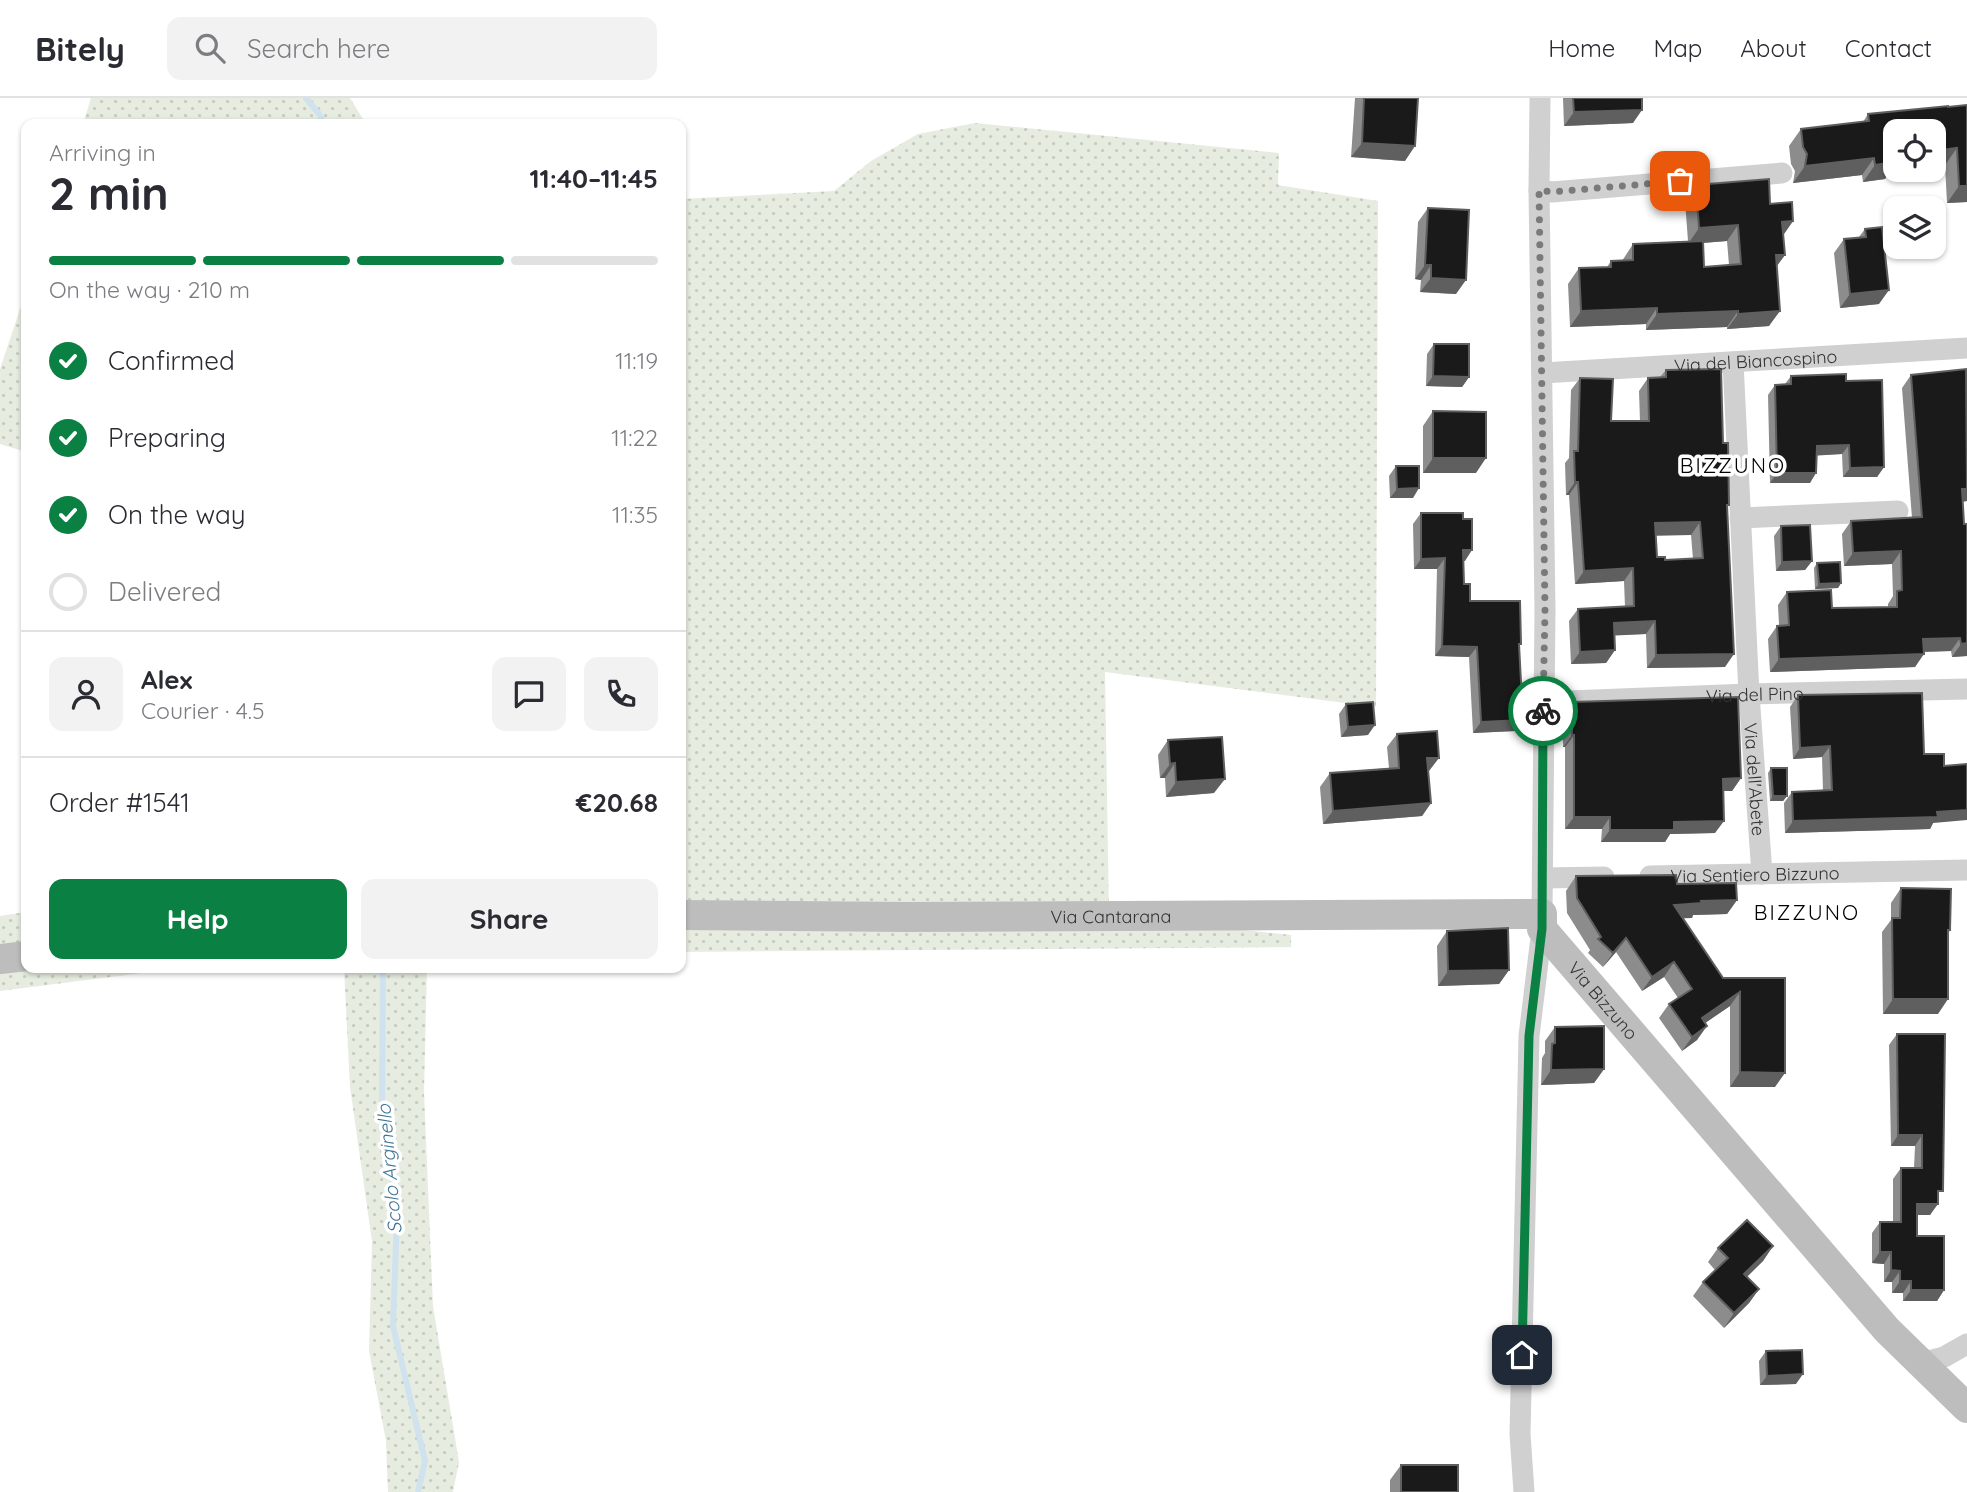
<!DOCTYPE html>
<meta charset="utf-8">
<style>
body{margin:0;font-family:Quicksand,sans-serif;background:#f2f2f3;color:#2b2b33;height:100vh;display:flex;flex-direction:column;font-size:26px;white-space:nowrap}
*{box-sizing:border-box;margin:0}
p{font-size:23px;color:#7c7c81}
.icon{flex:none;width:38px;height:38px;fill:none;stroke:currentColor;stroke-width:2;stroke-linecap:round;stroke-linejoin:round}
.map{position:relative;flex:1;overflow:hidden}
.panel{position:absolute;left:21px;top:21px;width:665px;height:854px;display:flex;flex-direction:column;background:#fff;border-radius:14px;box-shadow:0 2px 5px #0004}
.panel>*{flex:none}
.tools{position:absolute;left:1883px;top:21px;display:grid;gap:14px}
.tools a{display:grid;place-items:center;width:63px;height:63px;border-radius:14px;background:#fff;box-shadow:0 2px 5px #0004;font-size:35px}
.pin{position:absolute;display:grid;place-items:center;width:60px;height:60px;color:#fff;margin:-30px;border-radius:14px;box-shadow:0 4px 10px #0006}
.courier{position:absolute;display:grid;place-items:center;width:70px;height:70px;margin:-35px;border:5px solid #0b8043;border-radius:50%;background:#fff;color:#222;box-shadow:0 2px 9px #0007}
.head em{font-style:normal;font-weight:700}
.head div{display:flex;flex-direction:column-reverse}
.head{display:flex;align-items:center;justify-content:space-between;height:119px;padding:0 28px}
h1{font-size:46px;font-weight:700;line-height:52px}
.bar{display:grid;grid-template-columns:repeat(4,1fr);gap:10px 7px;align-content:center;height:84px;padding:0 28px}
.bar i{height:9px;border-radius:5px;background:#e1e1e2}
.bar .current{background:#0b8043}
.bar p{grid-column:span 4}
.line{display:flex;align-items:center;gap:18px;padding:0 28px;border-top:2px solid #e1e1e2}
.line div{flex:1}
.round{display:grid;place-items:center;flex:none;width:74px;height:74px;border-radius:14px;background:#f2f2f3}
ol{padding:0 28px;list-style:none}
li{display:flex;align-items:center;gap:21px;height:77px}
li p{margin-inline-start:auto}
li .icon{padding:7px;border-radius:50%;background:#0b8043;color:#fff;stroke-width:4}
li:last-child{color:#7c7c81}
li i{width:38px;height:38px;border:4px solid #e1e1e2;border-radius:50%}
.action{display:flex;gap:14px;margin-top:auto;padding:14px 28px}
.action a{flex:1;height:80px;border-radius:14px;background:#0b8043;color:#fff;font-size:28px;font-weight:700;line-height:80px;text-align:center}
.action a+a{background:#f2f2f3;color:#2b2b33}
header{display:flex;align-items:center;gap:42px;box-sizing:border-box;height:98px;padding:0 35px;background:#fff;border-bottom:2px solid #e1e1e2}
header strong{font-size:33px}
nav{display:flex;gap:38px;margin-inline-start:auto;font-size:24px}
.search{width:490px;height:63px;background:#f2f2f3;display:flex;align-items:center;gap:18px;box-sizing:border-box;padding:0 24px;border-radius:14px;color:#7c7c81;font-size:26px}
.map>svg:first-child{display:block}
</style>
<header>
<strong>Bitely</strong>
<div class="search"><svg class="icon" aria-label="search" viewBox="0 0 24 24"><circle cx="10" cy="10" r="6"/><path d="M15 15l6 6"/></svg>Search here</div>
<nav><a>Home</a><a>Map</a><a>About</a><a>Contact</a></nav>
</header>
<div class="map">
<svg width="1967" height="1394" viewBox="0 0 1967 1394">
<defs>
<pattern id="grass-dots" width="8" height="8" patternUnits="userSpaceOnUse" patternTransform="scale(1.75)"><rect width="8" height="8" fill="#e6ecdf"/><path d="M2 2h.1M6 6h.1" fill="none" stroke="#c6cbc0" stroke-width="1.8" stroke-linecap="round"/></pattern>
</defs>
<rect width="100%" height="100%" fill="#fff"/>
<path fill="url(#grass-dots)" d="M91,0h259l16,26h-283z
M975,25l304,30 -1,32 100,16 -2,506 -271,-35 4,244 182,19v12l-610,5v-753l153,-8 37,-30 47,-27z
M26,193v161l-26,-8v-75z
M26,814v56h155l-181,23v-75z
M344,870h83l-3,124 9,214 26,156 -6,30h-65l-2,-51 -17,-90 3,-110 -22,-154z"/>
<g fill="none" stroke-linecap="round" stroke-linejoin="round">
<path stroke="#cfe2ee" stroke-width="6" d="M306,0l13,16 5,10
M383,870l-1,141 15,107 -4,110 32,135 -7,31"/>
<g stroke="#d0d0d0" stroke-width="21">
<path d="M1540,0l-1,92 6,420 -3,304"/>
<path d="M1539,92l13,2 230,-19"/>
<path id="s1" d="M1733,264l16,332 13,180"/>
<path id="s2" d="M1542,275l425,-25"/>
<path d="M1740,420l158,-7"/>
<path id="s3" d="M1543,604l206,-8 218,-5"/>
<path id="s4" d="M1650,778l317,-6"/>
<path d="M1543,780l61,-1"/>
<path d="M1921,1265l23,-6 23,-13"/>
<path d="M1524,1394l-4,-58 9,-398 13,-107"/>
</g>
<g stroke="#bdbdbd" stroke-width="30">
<path id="s5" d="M681,817l229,2 632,-3v15l345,401 80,78"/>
<path d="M0,861l26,-3"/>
</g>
</g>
<path fill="#8c8c8c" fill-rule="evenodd" d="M1355,0h63l-13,63 -54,-4z
M1563,0h79l-9,25 -69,3z
M1967,7v97l-20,1 -2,-38 -55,6 -5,8 -22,3 -1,-7 -69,8 2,-12 -4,-7 -2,-18 12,-17 62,-7 5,-8z
M1696,87l74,19 23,17 -10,14 2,20 -8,10 -8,61 -42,3v-2l-81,3v-6l-76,3 -2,-43 11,-16 28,-1 4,-6h11l11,-17 55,-3 -3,-40zM1727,143l2,24 -25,2 -1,-24z
M1428,110l28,86 -36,-2 1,-12 -6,-1 3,-57z
M1865,131l14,75 -39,4 -6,-55 10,-14 15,-2z
M1434,246l35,33 -7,10 -36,-1 1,-32z
M1666,272l57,73 6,62 -2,3 -2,159 -78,1 -1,-34 -32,1 1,15 -9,13 -35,1 -2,-43 9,-12 47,-2 -1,-26 -49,3 -6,-89h-3l-1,-32 4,-5 2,-68 9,-12 31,43h29l-1,-30 9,-13 12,-1zM1656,437h35l2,24 -28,1 -8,-3z
M1911,277l56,126 -4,1 1,22h3v132l-15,1 -1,-6 -27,1 -9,15 -145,5 -2,-33 9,-13 2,-1 -1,-20 9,-13 45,16 56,-1v-3l5,-8 -1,-32 -48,2 -2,-32 9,-13 61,-3 -10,-130z
M1791,278l55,5 38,86 -7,10h-34l-1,-23 -25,1 -7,28h-40l-2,-88 7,-10 10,-1z
M1433,313l43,62h-53v-47z
M1396,368l17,32h-23l-1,-22z
M1421,415l44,48h-1v23l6,17 49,46 4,73 -8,11 -42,2 -4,-76 -34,-1 2,-87h-23l-1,-45z
M1781,428l31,35 -7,9 -29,1 -2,-35z
M1817,465l24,20 -3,5 -23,1 -1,-21z
M1798,597l126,59 9,69 -3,6 -145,4 -1,-30 8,-11 31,-1 -1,-34 -29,2 -3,-52z
M1572,604l169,76 -9,13h-9l-8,42 -45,1 -5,8h-64l1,-13h-37v-82h-2v-33z
M1346,606l22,31 -27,2 -2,-23z
M1397,636l32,37h-1l3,32 -9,13 -99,8 -3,-37 10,-14 59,-5 -2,-21z
M1168,642l46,53 -48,4 -1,-19h-5l-2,-23z
M1771,670l16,28 -4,5h-13l-2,-28z
M1576,778l101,8 60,16 -10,14 -34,1 -1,3h-9l40,60h62l-10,109h-45v-81l-25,17 -8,17 -15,11 -23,-33 10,-14 9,-6 -14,-21 -22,14 -26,-39 -13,15 -15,-14 2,-3 -23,-37 -1,-22z
M1901,790l49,42 -2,4 -10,80h-55l-1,-82 9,-12v-17z
M1447,833l62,39 -10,14 -61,2 -1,-40z
M1555,929l49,42 -10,14 -53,2 1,-27 3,-5v-12z
M1897,936l41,165 -8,16h-13v21l27,54 -7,11h-34v-8h-11v-11h-8v-18l-12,-1v-30l8,-11h13v-43l8,-11h13l1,-22h-24l-2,-101z
M1773,1148l-10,15 -16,16 12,12 -10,14 -25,25 -31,-32 10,-14 12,-12 -7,-8 10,-14z
M1766,1253l30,33 -36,1 -1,-24z
M1401,1367l57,27h-68v-12z"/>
<path fill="#5f5f5f" d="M1642,12l-9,13 -69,3 10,-14z
M1362,45l53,3 -10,15 -54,-4z
M1957,50l-12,17 -11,1v-15z
M1895,58v14h9l-14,1 -5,8 -22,3 12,-17z
M1874,60l-12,17 -69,8 12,-17z
M1959,88h8v16l-20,1z
M1793,123l-11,16v-15z
M1738,127l-11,16 -39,3 11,-16z
M1776,157h9l-11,15z
M1425,167h6l-10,15 -6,-1z
M1431,180l35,2 -10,14 -36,-2z
M1889,192l-10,14 -39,4 10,-14z
M1657,210l-11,16 -76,3 11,-16z
M1738,213l-11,16 -81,3 11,-16z
M1780,213l-11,15 -42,3 11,-15z
M1433,278l36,1 -7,10 -36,-1z
M1849,347l-7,9 -32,2 7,-10z
M1433,360h53l-10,15h-53z
M1884,369l-7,10h-34l7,-9z
M1777,375h39l-6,10h-40z
M1575,384h3l-9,13h-3z
M1419,390l-6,10h-23l7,-9z
M1962,391h5v12l-14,1z
M1700,424l-9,13 -45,1 9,-13z
M1463,452h9l-7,11h-9z
M1901,453l-9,13 -48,2 9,-13z
M1445,460l-8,11h-23l7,-10z
M1812,463l-7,9 -29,1 6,-9z
M1633,470l-9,13 -49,3 9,-13z
M1841,485l-3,5 -23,1 4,-5z
M1655,523l-9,13 -41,2 9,-13z
M1960,540l-9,13 -37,1 9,-13z
M1967,545v13l-15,1 9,-13z
M1442,548l35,1 -8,10 -34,-1z
M1615,552l-9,13 -35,1 9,-12z
M1734,556l-9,13 -78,1 9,-13z
M1924,556l-9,13 -145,5 9,-13z
M1523,622l-8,11 -42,2 8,-11z
M1375,627l-7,10 -27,2 7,-10z
M1572,637h2l-9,12h-2z
M1830,648l-8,11 -29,2 7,-11z
M1427,660h12l-10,13 -11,1z
M1175,665l-10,15h-5l10,-14z
M1741,680l-9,13h-18l9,-12z
M1225,681l-11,14 -48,4 10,-15z
M1773,698h14l-4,5h-13z
M1431,705l-9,13 -99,8 10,-13z
M1967,712v10l-34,3 -3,6 -145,4 8,-12z
M1574,719h36l-8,12h-37z
M1724,723l-9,12 -45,1 -5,8h-64l9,-12 64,-8z
M1737,802l-10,14 -34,1 -1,3 -28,1 10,-14 27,-4z
M1626,840l-10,14 -13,15 10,-14z
M1674,864l-10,15 -22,14 10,-14z
M1509,872l-10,14 -61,2 10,-15z
M1740,894l-10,14 -38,26 10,-14z
M1893,901h55l-10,15h-55z
M1707,928l-10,14 -15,11 10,-14z
M1604,971l-10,14 -53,2 10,-15z
M1740,974l45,1 -10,14h-45z
M1898,1037h24l-7,11h-24z
M1917,1106h21l-8,11h-21z
M1773,1148l-10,15 -29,28 10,-15z
M1880,1154h11l-7,12 -12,-1z
M1891,1172l9,1 -8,11h-8z
M1900,1183h11l-8,12h-11z
M1759,1191l-10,14 -25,25 10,-15z
M1911,1192h33l-7,11h-34z
M1803,1276l-7,10 -36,1 7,-9z"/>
<path fill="#1a1a1a" stroke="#5f5f5f" stroke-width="2" fill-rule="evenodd" d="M1364,0h54l-3,48 -53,-3z
M1573,0h69v12l-68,2z
M1967,7v81h-8l-2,-38 -23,3v-20h-39v31l-20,3 -1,-7 -69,8 2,-12 -4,-7 -2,-18 68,-8 -1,-7 80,-8v1z
M1769,81l1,25 22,-2 1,19 -11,1 3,33h-9l4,56 -42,3v-3l-81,3v-6l-76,3 -2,-43 32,-1v-6l22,-1v-16l70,-3 1,26 37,-3 -3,-39 -39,3 -3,-43z
M1428,110l41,2 -3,70 -35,-2v-13h-6z
M1882,129l7,63 -39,4 -6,-55 22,-2 -1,-8z
M1434,246h35v33l-36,-1z
M1721,271l2,74h5l1,62h-2l7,149 -78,1 -1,-34 -41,2 1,27 -35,2 -2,-43 56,-3 -1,-38 -49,3 -6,-89h-3l-1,-31h4l2,-73 33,1 -2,42h38l-1,-43 18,-1v-7zM1700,424l3,36 -38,2v-3h-8l-2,-34z
M1966,271l1,120h-5l2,35h3v119l-6,1 -1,-6 -37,1 1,15 -145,5 -2,-33 12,-1 -2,-33 44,-2 1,18 65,-1v-16l5,-1 -1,-39 -48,2 -2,-32 71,-4 -11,-142z
M1846,276v7l36,-1 2,87 -34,1 -1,-23 -32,1 -1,27h-39l-2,-88 16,-1v-8z
M1433,313l53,1v46h-53z
M1396,368h23v22l-22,1z
M1421,415h42v6h9v31h-9l1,34h6v17h50l1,43h-2l4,76 -42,2 -4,-75 -35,-1 3,-88 -24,1z
M1810,427l2,36 -30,1 -1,-36z
M1840,464l1,21 -22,1 -2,-21z
M1922,595l2,61h20v12l23,-2v46l-30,2 1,5 -145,4 -1,-29 40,-2 -2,-44 -30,2 -2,-53z
M1738,599l3,81 -18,1 1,42 -50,1v8h-64v-13h-36v-82h-2v-33z
M1373,604l2,23 -27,2 -2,-23z
M1437,633l2,27h-12l4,45 -98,8 -3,-38 69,-5 -2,-34z
M1222,639l3,42 -49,3 -1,-19 -5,1 -2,-24z
M1771,670h16v28h-14z
M1676,777l1,9 59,-1 1,17 -36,1 1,2 -28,2 49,73h62v95l-45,-1v-80l-38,26 5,8 -15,11 -23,-33 23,-15 -18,-27 -22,15 -26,-39 -13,15 -15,-14 3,-2 -24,-39 -1,-22z
M1901,790l50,1 -1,41h-2v69h-55l-1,-81h8z
M1508,830l1,42 -61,1 -1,-40z
M1604,928v43l-53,1 1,-26 3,-1v-16z
M1897,936h48l-2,157h-5v13h-21v32h27v54h-33v-9h-11v-10l-9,-1v-18h-11v-30h21v-54h21v-33h-24z
M1747,1122l26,26 -29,28 15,15 -25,24 -31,-31 25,-24 -10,-10z
M1802,1252l1,24 -36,2 -1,-25z
M1401,1367h57v27h-57z"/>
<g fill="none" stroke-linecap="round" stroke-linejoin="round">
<path stroke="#7a7a7a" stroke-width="7" stroke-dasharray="0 12.6" d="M1543,613l2,-101 -6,-420 13,2 128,-11"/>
<path stroke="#0b8043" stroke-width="9" d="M1522,1257l7,-319 13,-107 1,-218"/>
</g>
<g text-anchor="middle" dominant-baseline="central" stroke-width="7" stroke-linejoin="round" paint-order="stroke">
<g font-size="18" fill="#333" stroke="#fff">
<text stroke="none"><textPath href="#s2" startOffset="214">Via del Biancospino</textPath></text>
<text stroke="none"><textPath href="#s3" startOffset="212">Via del Pino</textPath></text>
<text stroke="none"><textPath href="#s1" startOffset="418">Via dell'Abete</textPath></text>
<text stroke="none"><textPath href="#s4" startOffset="105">Via Sentiero Bizzuno</textPath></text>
<text stroke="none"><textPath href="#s5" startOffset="430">Via Cantarana</textPath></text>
<text stroke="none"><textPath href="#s5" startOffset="970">Via Bizzuno</textPath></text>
</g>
<g font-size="19" font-style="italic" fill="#3f7597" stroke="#fff">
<text transform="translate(389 1071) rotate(-95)">Scolo Arginello</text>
</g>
<g font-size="21" letter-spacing="2" fill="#000" stroke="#fff">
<text x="1733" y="367">BIZZUNO</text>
<text x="1807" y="814">BIZZUNO</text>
</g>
</g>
</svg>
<div class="tools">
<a><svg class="icon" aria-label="locate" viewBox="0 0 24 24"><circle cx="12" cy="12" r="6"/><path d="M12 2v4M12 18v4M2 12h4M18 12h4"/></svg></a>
<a><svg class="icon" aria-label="layers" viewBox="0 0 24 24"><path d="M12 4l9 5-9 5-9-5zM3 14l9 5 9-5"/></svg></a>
</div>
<div class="pin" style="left:1680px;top:83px;background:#ea580c"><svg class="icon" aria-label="bag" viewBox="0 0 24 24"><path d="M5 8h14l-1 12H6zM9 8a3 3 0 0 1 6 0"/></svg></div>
<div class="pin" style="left:1522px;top:1257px;background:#1f2937"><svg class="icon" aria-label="home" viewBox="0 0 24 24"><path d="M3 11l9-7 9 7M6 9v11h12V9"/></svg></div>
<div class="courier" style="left:1543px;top:613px"><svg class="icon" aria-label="bike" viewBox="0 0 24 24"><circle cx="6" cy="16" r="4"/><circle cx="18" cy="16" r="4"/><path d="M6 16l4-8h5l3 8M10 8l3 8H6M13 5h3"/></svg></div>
<section class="panel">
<div class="head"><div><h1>2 min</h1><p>Arriving in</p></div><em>11:40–11:45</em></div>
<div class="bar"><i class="current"></i><i class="current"></i><i class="current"></i><i></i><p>On the way · 210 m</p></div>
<ol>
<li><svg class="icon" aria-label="check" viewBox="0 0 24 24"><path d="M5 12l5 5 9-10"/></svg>Confirmed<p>11:19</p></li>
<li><svg class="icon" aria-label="check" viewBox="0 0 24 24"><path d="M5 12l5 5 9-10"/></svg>Preparing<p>11:22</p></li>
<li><svg class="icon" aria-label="check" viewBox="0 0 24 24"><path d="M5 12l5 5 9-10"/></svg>On the way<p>11:35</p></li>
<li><i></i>Delivered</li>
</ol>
<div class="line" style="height:126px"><a class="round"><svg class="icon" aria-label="person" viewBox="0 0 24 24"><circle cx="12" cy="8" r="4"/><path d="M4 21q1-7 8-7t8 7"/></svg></a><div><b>Alex</b><p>Courier · 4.5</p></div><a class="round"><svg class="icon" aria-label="chat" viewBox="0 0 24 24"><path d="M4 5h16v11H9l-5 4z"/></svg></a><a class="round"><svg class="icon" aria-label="phone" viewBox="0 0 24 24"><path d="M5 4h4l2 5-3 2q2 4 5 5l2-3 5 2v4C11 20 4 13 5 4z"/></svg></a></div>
<div class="line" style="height:91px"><div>Order #1541</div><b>€20.68</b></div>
<div class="action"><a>Help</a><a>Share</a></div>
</section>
</div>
